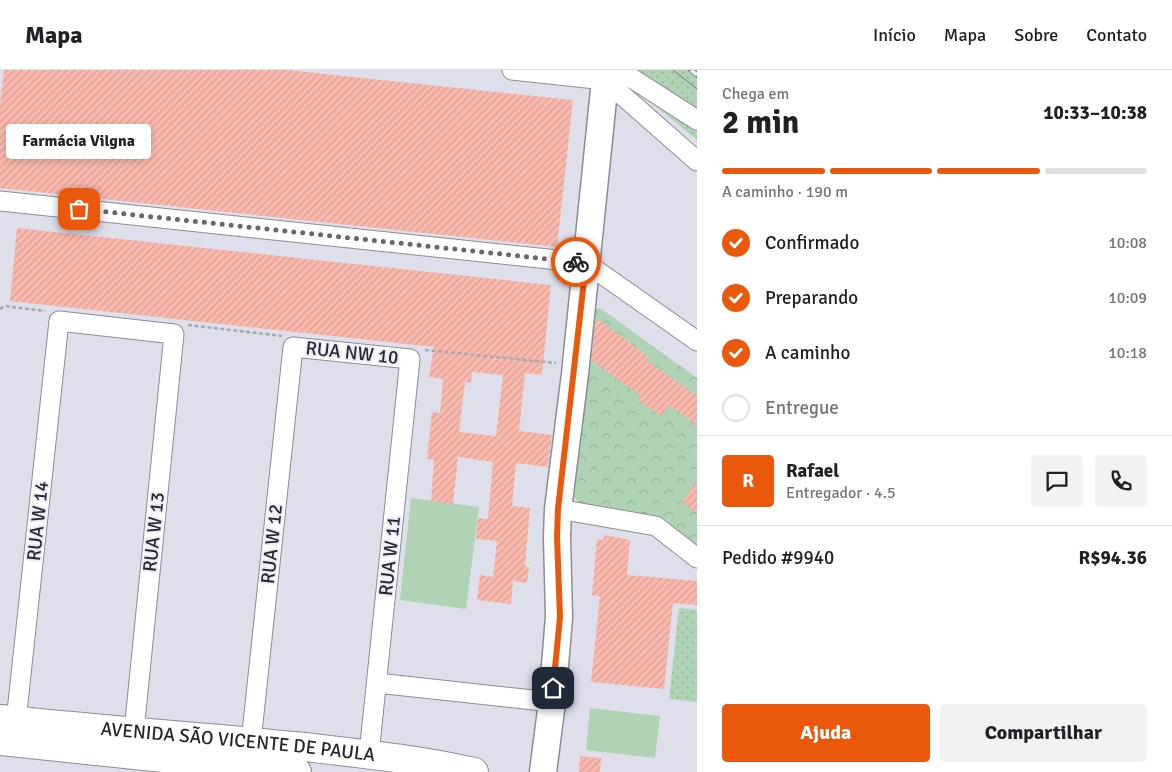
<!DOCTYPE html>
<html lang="pt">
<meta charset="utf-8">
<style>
body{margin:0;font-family:Signika,sans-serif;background:#f2f2f2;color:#202124;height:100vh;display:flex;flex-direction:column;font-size:19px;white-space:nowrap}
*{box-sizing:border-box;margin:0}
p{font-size:16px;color:#757577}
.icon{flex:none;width:28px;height:28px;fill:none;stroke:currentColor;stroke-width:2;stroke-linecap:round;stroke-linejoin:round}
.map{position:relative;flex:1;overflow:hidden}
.drawer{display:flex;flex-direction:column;background:#fff;width:475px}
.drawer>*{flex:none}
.pin{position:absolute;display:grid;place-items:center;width:42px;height:42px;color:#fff;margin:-21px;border-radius:10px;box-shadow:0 2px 8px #0006}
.courier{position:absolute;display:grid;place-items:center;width:50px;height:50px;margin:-25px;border:4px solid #ea580c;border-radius:50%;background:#fff;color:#222;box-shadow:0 1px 6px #0007}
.bubble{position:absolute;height:35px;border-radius:5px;background:#fff;box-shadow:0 2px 8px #0003;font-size:16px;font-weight:800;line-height:35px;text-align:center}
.headline em{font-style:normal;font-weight:800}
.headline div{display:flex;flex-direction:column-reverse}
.headline{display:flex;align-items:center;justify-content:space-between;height:85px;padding:0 25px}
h1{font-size:32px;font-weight:800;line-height:38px}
.bar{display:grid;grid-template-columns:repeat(4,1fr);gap:8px 5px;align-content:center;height:60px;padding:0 25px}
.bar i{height:6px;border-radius:4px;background:#e0e0e0}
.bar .selected{background:#ea580c}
.bar p{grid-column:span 4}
.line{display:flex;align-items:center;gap:12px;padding:0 25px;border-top:1px solid #e0e0e0}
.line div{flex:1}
.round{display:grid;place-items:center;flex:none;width:52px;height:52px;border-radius:5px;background:#f2f2f2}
ol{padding:0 25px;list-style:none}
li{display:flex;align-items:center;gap:15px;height:55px}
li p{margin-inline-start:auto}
li .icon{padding:5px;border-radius:50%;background:#ea580c;color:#fff;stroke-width:4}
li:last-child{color:#757577}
li i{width:28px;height:28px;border:2px solid #e0e0e0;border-radius:50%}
.action{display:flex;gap:10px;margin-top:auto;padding:10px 25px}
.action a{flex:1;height:58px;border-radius:5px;background:#ea580c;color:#fff;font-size:20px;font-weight:800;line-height:58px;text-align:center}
.action a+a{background:#f2f2f2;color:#202124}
header{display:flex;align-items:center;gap:30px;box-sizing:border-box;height:70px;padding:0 25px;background:#fff;border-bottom:1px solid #e0e0e0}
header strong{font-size:24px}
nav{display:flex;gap:28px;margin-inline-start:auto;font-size:18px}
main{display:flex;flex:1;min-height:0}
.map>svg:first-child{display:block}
</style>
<header>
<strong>Mapa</strong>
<nav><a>Início</a><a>Mapa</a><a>Sobre</a><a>Contato</a></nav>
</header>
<main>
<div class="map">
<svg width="697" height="702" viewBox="0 0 697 702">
<defs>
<pattern id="grass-dots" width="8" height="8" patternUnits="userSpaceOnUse" patternTransform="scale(1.25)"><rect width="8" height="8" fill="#b0d3b5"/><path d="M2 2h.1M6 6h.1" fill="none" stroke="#97b59c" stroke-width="1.8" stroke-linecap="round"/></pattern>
<pattern id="park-crowns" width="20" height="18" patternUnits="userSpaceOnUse" patternTransform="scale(1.25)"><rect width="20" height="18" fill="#b0d3b5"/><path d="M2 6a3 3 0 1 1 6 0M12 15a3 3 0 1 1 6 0" fill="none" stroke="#97b59c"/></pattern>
<pattern id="building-hatch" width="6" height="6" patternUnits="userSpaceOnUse" patternTransform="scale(1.25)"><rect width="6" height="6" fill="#fbb9ae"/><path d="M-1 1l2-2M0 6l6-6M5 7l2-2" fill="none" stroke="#d79f96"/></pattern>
</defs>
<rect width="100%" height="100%" fill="#dfdfeb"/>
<path fill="url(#grass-dots)" d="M612,0h85v70z
M679,538l18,2v92l-28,-3z"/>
<path fill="url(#park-crowns)" d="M600,238l97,70v171l-117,-45 -8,-10 18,-184z"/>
<path fill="#b0d3b5" d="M411,428l68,9 -13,102 -66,-9z
M590,638l70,8 -5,42 -69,-8z"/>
<path fill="url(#building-hatch)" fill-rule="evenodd" d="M4,0h283l286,30 -16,147 -557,-59v-84z
M17,158l534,57 -9,90 -17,-2 -6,58 33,4 -4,32 -32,-4 -4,43 18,2 -5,58 4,1 -2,16 -14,-2 -2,23 -34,-4 3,-25 13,2 4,-36 -21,-2 2,-21 10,1 5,-57 -35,-5 -5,47 -22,-3 3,-41 -7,-1 5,-47 8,1 3,-34 -14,-2 5,-30 -424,-46zM472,302l31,3 -7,61 -37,-4 6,-50 6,1z
M596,248l53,39 -3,3 51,36v29l-28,-20 -8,11 -23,-16 3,-4 -50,-36z
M697,411v32l-15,-11z
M604,465l26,5 -3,35 70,6v24l-24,-2 -9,86 -73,-7 9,-86 -8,-1 5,-56 6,1z
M580,686l21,2 -1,14h-21z"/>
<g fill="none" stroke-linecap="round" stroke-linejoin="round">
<g stroke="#8c8c96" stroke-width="21">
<path id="street" d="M512,0l93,10 25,-3 67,43
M605,10l92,81
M0,131l586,62 111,78
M558,439l98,17 41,32
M377,613l175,19
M16,651l43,-400 115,13 -40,397
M251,672l42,-395 117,12 -41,395"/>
</g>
<g stroke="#8c8c96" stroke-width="29">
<path id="secondary" d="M543,702l9,-70 7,-85 -2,-80 1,-28 17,-135 30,-294 -14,-10"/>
</g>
<g stroke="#8c8c96" stroke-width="30">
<g id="primary">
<path id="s1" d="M0,649c102,11 204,18 305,28 57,7 113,12 169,25"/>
<path d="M0,671l297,31"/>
</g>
</g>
<path stroke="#a7a7b0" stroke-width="2.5" stroke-dasharray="4 2.5" stroke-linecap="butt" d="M0,239l5,-3 40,5
M188,255l94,11
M425,280l131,13"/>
<use href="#street" stroke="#fff" stroke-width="19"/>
<use href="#secondary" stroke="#fff" stroke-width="26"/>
<use href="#primary" stroke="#fff" stroke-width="28"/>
<path stroke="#74747c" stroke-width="1" d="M673,0l24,19"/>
<g stroke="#74747c" stroke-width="5.5">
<path id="rail" d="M691,0l6,5"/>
</g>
<use href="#rail" stroke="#ececf8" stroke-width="4" stroke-dasharray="11" stroke-linecap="butt"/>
</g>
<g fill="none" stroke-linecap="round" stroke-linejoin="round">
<path stroke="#67676e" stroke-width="5" stroke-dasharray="0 9" d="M79,139l497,53"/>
<path stroke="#ea580c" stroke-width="6" d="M553,618l7,-71 -3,-80 1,-28 28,-246 -10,-1"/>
</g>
<g text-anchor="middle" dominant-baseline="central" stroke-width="4" stroke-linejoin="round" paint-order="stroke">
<g font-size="19" fill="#27272b" stroke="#ececf8">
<text transform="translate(352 283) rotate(6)">RUA NW 10</text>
<text transform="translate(38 451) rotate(-84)">RUA W 14</text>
<text transform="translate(154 462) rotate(-84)">RUA W 13</text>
<text transform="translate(272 474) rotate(-84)">RUA W 12</text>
<text transform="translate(390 486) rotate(-84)">RUA W 11</text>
<text stroke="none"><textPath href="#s1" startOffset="239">AVENIDA SÃO VICENTE DE PAULA</textPath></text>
</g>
</g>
</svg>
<div class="pin" style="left:79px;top:139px;background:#ea580c"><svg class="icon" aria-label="bag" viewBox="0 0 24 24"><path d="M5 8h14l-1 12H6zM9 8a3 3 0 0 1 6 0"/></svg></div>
<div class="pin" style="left:553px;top:618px;background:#1f2937"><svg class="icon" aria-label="home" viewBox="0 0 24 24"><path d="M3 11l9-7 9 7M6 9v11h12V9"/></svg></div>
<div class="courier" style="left:576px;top:192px"><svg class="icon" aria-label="bike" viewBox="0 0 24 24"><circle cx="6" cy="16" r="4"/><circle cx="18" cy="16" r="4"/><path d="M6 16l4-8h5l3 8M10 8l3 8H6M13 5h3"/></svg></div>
<div class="bubble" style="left:6px;top:54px;width:145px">Farmácia Vilgna</div>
</div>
<section class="drawer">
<div class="headline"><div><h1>2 min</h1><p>Chega em</p></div><em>10:33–10:38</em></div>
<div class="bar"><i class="selected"></i><i class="selected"></i><i class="selected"></i><i></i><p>A caminho · 190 m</p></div>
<ol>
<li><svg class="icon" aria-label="check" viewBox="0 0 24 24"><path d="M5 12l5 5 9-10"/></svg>Confirmado<p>10:08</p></li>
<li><svg class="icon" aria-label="check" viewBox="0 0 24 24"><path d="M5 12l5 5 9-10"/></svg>Preparando<p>10:09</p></li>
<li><svg class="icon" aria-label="check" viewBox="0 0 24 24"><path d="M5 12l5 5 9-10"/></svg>A caminho<p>10:18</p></li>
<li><i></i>Entregue</li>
</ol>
<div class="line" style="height:90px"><b class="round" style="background:#ea580c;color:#fff">R</b><div><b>Rafael</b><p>Entregador · 4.5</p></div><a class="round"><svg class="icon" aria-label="chat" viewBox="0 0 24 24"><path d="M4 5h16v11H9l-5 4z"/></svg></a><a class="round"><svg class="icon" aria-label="phone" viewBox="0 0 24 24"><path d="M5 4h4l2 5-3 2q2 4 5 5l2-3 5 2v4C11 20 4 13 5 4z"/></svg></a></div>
<div class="line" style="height:65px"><div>Pedido #9940</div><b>R$94.36</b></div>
<div class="action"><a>Ajuda</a><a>Compartilhar</a></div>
</section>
</main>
